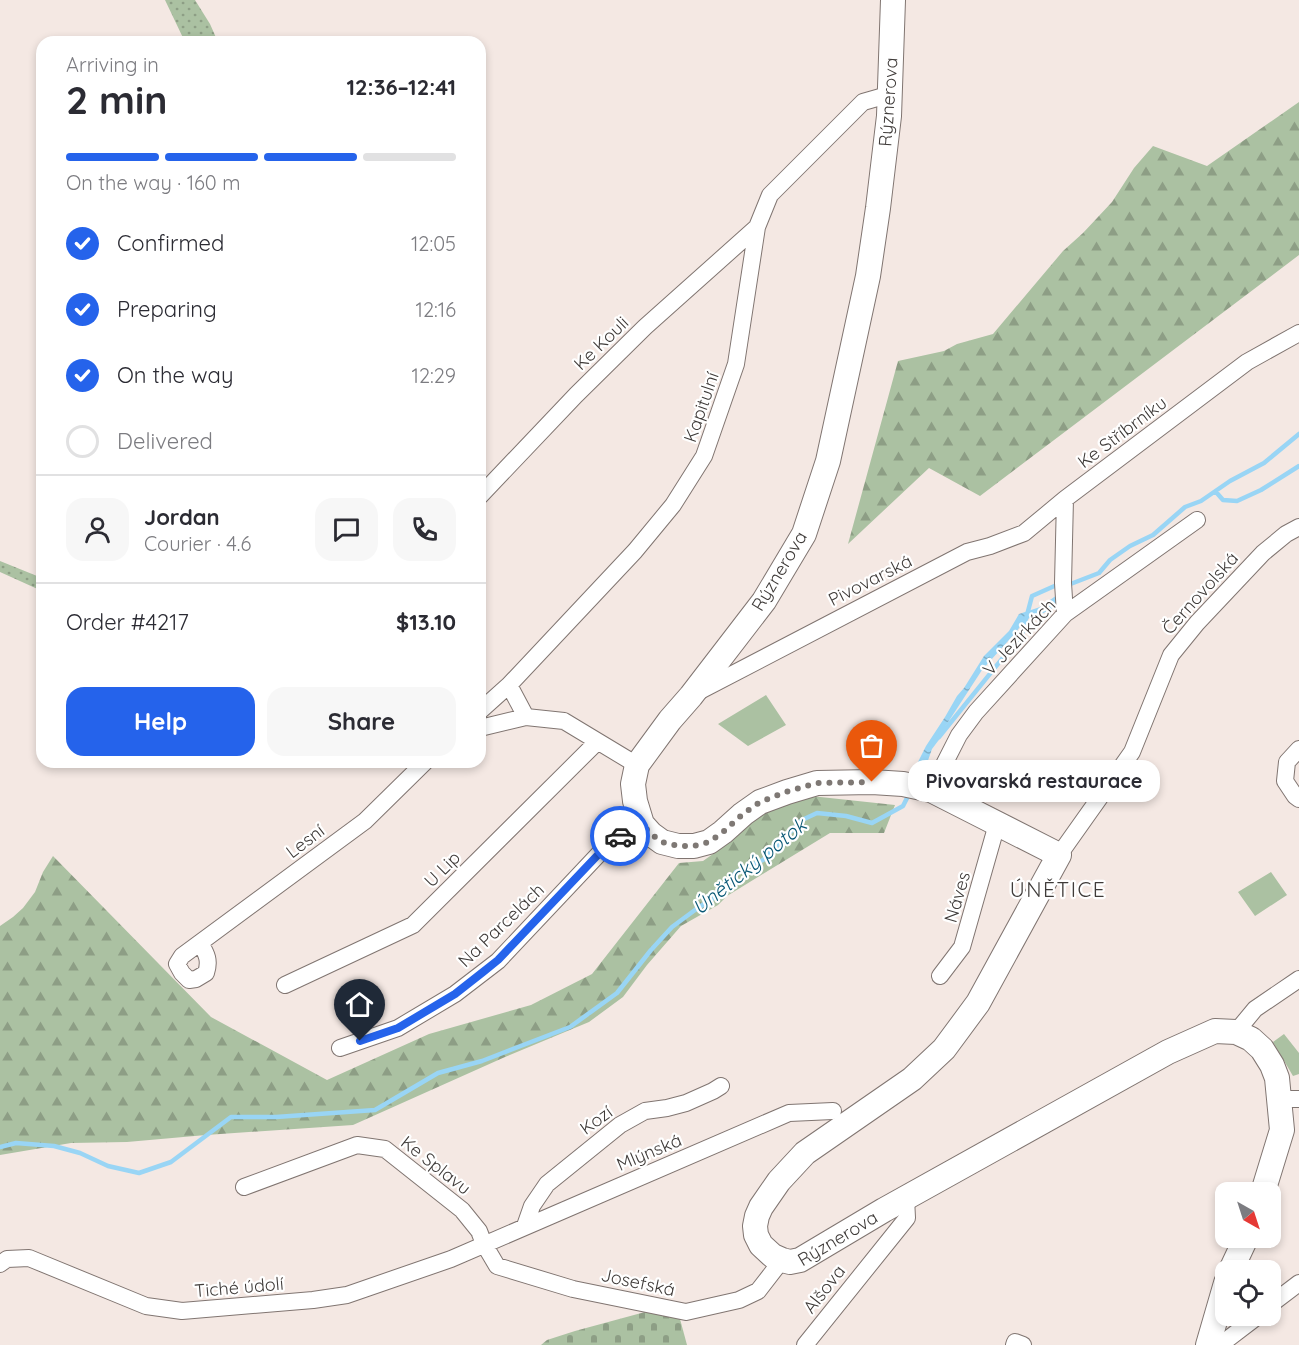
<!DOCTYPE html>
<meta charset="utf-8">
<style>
body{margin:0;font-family:Quicksand,sans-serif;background:#f7f7f7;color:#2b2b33;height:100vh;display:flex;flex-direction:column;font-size:22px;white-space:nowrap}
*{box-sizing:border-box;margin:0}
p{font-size:20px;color:#7c7c81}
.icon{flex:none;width:33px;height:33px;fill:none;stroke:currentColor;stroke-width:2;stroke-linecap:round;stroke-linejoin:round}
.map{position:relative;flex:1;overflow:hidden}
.sheet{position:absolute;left:36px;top:36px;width:450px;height:732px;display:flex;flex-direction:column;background:#fff;border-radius:18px;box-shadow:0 3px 9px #0003}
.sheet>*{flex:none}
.needle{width:39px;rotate:141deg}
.tools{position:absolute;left:1215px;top:1182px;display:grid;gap:12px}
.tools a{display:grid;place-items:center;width:66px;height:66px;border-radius:12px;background:#fff;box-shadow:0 3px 9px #0003;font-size:30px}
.pin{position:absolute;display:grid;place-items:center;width:51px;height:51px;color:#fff;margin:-62px -26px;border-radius:50% 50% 50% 0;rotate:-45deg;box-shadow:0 0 6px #0007}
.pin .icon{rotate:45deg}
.courier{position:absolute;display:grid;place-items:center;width:60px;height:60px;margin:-30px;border:4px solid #2563eb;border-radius:50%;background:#fff;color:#222;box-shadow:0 2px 8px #0007}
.bubble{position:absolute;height:42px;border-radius:18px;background:#fff;box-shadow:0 3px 9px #0003;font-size:20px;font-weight:700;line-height:42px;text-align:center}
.headline em{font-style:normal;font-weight:700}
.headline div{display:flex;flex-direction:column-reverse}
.headline{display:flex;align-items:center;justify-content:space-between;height:102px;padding:0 30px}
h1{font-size:39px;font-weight:700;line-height:45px}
.bar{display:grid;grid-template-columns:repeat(4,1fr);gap:9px 6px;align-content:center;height:72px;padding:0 30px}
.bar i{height:8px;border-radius:4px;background:#e1e1e2}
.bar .on{background:#2563eb}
.bar p{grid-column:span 4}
.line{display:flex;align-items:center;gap:15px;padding:0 30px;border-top:2px solid #e1e1e2}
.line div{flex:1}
.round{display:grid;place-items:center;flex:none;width:63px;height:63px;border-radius:18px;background:#f7f7f7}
ol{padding:0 30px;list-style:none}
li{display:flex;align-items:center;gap:18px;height:66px}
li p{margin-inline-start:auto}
li .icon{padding:6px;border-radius:50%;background:#2563eb;color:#fff;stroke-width:4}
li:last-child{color:#7c7c81}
li i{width:33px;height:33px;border:3px solid #e1e1e2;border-radius:50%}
.action{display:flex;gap:12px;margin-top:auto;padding:12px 30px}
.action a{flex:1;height:69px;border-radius:18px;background:#2563eb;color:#fff;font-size:24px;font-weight:700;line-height:69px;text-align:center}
.action a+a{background:#f7f7f7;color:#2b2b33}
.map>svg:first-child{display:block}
</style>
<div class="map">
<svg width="1299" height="1345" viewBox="0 0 1299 1345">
<defs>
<pattern id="grass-dots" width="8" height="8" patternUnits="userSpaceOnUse" patternTransform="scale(1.5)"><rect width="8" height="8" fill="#abc1a2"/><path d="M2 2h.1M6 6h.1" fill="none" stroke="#8d9e85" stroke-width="1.8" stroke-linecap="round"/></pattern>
<pattern id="forest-firs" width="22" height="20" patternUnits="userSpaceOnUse" patternTransform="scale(1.5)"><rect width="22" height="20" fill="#abc1a2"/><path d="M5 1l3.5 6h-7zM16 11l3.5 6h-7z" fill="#8d9e85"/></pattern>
<pattern id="cemetery-stones" width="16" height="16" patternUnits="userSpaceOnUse" patternTransform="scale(1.5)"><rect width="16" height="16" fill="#abc1a2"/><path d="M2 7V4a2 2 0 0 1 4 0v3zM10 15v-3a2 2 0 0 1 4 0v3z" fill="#8d9e85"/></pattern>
<pattern id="water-ripples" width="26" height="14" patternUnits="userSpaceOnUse" patternTransform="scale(1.5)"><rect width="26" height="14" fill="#99d5f5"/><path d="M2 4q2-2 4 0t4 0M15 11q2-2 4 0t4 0" fill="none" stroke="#7eaec7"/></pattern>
</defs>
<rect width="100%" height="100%" fill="#f4e8e3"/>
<path fill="url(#grass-dots)" d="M165,0h30l15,24 8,18h-33z
M0,561l42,17v13l-42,-19z"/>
<path fill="url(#forest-firs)" d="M1299,102v153l-319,241 -51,-28 -81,76 50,-183 46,-10 13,-7 36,-10 70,-83 20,-18 29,-31 22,-34 19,-22 54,20z
M811,796l84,9 -11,28h-54l-103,63 -9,9 -37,21 -34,39 -24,32 -34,25 -84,35 -152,68 -147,10 -79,7 -56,1 -71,12v-229l13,-9 10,-9 12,-16 8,-20 10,-16 158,161 116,63 102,-46 102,-29 61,-31 87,-111 24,-2 17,-12 27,-29 43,-19z"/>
<path fill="url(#cemetery-stones)" d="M645,1312l35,7 7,26h-146l6,-5 28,-9z"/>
<path fill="#abc1a2" d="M766,695l20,30 -38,21 -30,-22z
M1271,872l16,23 -32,21 -17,-24z
M1284,1034l15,19v21l-6,2 -20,-34z"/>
<path fill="url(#water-ripples)" d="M1057,595l1,10 -18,10 -9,2 -8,5 -6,9 -35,39 -39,60 -2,7 -9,12 -17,49 -4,-22 15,-30 19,-29 12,-21 7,-8 20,-32 25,-25 10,-17 21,-7z"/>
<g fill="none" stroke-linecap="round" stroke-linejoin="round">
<path stroke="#99d5f5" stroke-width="4.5" d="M1216,492l7,8 14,1 24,-11 38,-24
M1068,585l31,-12 11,-13 20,-14 23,-11 32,-28 16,-6 29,-20 34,-18 35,-29
M939,737l83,-103 10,-38 27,-12
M0,1147l16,-4 38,3 26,7 28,13 31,7 32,-11 60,-45h45l99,-7 63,-37 44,-12 88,-34 47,-34 34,-43 21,-23 23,-17 26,-17 15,-21 27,-12 39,-40 15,-7 29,3 26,7 31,-17 6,-12"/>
<g stroke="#807571" stroke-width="18">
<path id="street" d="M480,496l96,-101 69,-68 112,-100
M1065,499l-2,84 2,31
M509,685l17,32
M698,692l269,-140 23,-6 34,-13 41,-34 182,-137 52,-29
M480,711l29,-26 126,-134 38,-46 31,-49 32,-92 21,-137 13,-32 93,-93 28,-8
M480,728l46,-11 38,4 73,44
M1299,749l-12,13 -2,19 10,15 4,3
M931,790l28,-55 17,-23 89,-98 132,-94
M1059,855l73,-103 39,-97 26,-32 66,-70 23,-19 13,-7
M200,943c7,11 10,18 6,30l-10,6 -7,1 -7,-7 -5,-9 5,-8 183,-135 60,-59
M940,976l22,-29 35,-123
M285,985l128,-60 184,-183
M1236,1032l19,-23 44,-30
M340,1048l58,-20 57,-34 43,-33 115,-122 29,-15
M1280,1099h19
M244,1187l113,-42 28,4 77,61 17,21 5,13 13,22 76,23 113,23 53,-12 19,-9 24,-31
M525,1226l7,-20 15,-22 73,-59 25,-14 22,-3 19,-5 27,-12 8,-5
M0,1264l7,-5 22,-1 117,48 36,5 131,-11 34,-5 104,-36 338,-146 44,-2
M1270,1305l29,-22
M805,1345l102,-127 -1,-20
M1014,1345l1,-3 8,3
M1220,1345l38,-29"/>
</g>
<g stroke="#807571" stroke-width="26">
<g id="secondary">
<path id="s1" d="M893,0l-4,116 -11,92 -10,68 -40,185 -24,73 -40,67 -73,95 -21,24 -33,45 -4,19 2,17 7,23 9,10 11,8 16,4h16l15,-4 14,-10 20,-18 17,-12 27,-10 30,-9 55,-1 31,2 28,6 128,65 -81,148 -34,46 -32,30 -107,74 -26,28 -18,26 -4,9 -2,10 1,9 5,10 12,11 9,4 8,2 10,-2 84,-50 284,-158 47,-21 21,1 15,7 11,10 10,16 5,13 5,52 -19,62"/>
<path d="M1231,1270l15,-32"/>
<path d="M1208,1345l18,-62"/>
</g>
</g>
<use href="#street" stroke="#fff" stroke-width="16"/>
<use href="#secondary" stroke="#fff" stroke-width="24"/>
</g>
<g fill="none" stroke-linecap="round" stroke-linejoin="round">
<path stroke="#7e7874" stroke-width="6" stroke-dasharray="0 10.8" d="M620,836l22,-12 9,10 11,8 16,4h16l15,-4 14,-10 20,-18 17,-12 26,-10 31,-9 55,-1"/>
<path stroke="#2563eb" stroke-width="8" d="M360,1041l38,-13 57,-34 28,-22 15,-12 115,-121 7,-3"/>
</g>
<g text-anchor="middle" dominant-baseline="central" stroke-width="4.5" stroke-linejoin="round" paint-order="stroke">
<g font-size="18" fill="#3f3b39" stroke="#fff">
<text transform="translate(888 102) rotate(-86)">Rýznerova</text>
<text transform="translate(601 343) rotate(-44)">Ke Kouli</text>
<text transform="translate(701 407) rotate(-71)">Kapitulní</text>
<text transform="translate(1122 432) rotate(-37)">Ke Stříbrníku</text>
<text transform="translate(779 571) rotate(-59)">Rýznerova</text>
<text transform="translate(870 580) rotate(-27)">Pivovarská</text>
<text transform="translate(1200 593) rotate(-48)">Černovolská</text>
<text transform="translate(1019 637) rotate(-47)">V Jezírkách</text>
<text transform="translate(305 841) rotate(-37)">Lesní</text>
<text transform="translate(442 869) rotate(-45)">U Lip</text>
<text transform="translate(957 897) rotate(-74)">Náves</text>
<text transform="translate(501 925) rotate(-44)">Na Parcelách</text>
<text transform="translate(596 1120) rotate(-36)">Kozí</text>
<text transform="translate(649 1152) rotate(-23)">Mlýnská</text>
<text transform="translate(436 1165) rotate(38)">Ke Splavu</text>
<text stroke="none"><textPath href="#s1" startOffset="1946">Rýznerova</textPath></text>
<text transform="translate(638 1282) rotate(12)">Josefská</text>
<text transform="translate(239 1287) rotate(-5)">Tiché údolí</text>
<text transform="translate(824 1289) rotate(-52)">Alšova</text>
</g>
<g font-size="20" font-style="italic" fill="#085775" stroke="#fff">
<text transform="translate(749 866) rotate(-39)">Únětický potok</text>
</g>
<g font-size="21" letter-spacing="1.5" fill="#3f3b39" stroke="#fff">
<text x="1058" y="889">ÚNĚTICE</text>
</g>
</g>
</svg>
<div class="tools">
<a><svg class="needle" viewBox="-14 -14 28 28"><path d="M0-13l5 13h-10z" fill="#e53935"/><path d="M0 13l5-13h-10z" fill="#7c7c81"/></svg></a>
<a><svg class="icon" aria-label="locate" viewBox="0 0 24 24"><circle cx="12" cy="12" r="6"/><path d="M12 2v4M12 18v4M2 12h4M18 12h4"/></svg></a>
</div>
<div class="pin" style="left:872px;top:782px;background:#ea580c"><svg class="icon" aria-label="bag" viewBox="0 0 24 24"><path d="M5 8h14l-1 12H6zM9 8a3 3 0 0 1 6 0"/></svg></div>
<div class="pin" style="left:360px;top:1041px;background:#1f2937"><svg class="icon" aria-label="home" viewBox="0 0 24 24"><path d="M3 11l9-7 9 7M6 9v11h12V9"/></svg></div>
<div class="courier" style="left:620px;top:836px"><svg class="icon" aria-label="car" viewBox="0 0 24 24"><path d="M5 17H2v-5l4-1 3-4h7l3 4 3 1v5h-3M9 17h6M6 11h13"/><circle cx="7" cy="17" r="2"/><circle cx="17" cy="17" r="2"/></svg></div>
<div class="bubble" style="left:908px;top:760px;width:252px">Pivovarská restaurace</div>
<section class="sheet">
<div class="headline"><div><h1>2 min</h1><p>Arriving in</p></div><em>12:36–12:41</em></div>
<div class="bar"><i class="on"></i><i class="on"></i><i class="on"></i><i></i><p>On the way · 160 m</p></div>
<ol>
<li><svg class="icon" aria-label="check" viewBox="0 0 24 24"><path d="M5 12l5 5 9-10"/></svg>Confirmed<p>12:05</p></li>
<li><svg class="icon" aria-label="check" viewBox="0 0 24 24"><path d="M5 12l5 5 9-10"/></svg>Preparing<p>12:16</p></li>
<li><svg class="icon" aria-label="check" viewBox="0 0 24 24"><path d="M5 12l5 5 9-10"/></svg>On the way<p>12:29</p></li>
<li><i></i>Delivered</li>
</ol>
<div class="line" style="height:108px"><a class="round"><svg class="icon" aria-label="person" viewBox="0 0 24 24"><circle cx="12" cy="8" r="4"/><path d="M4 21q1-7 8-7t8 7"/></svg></a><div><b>Jordan</b><p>Courier · 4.6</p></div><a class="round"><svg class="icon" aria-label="chat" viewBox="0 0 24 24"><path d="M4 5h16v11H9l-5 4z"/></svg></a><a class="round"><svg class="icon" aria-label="phone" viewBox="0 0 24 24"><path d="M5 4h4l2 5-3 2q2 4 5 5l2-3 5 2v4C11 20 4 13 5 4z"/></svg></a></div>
<div class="line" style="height:78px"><div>Order #4217</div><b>$13.10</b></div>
<div class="action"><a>Help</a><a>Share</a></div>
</section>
</div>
